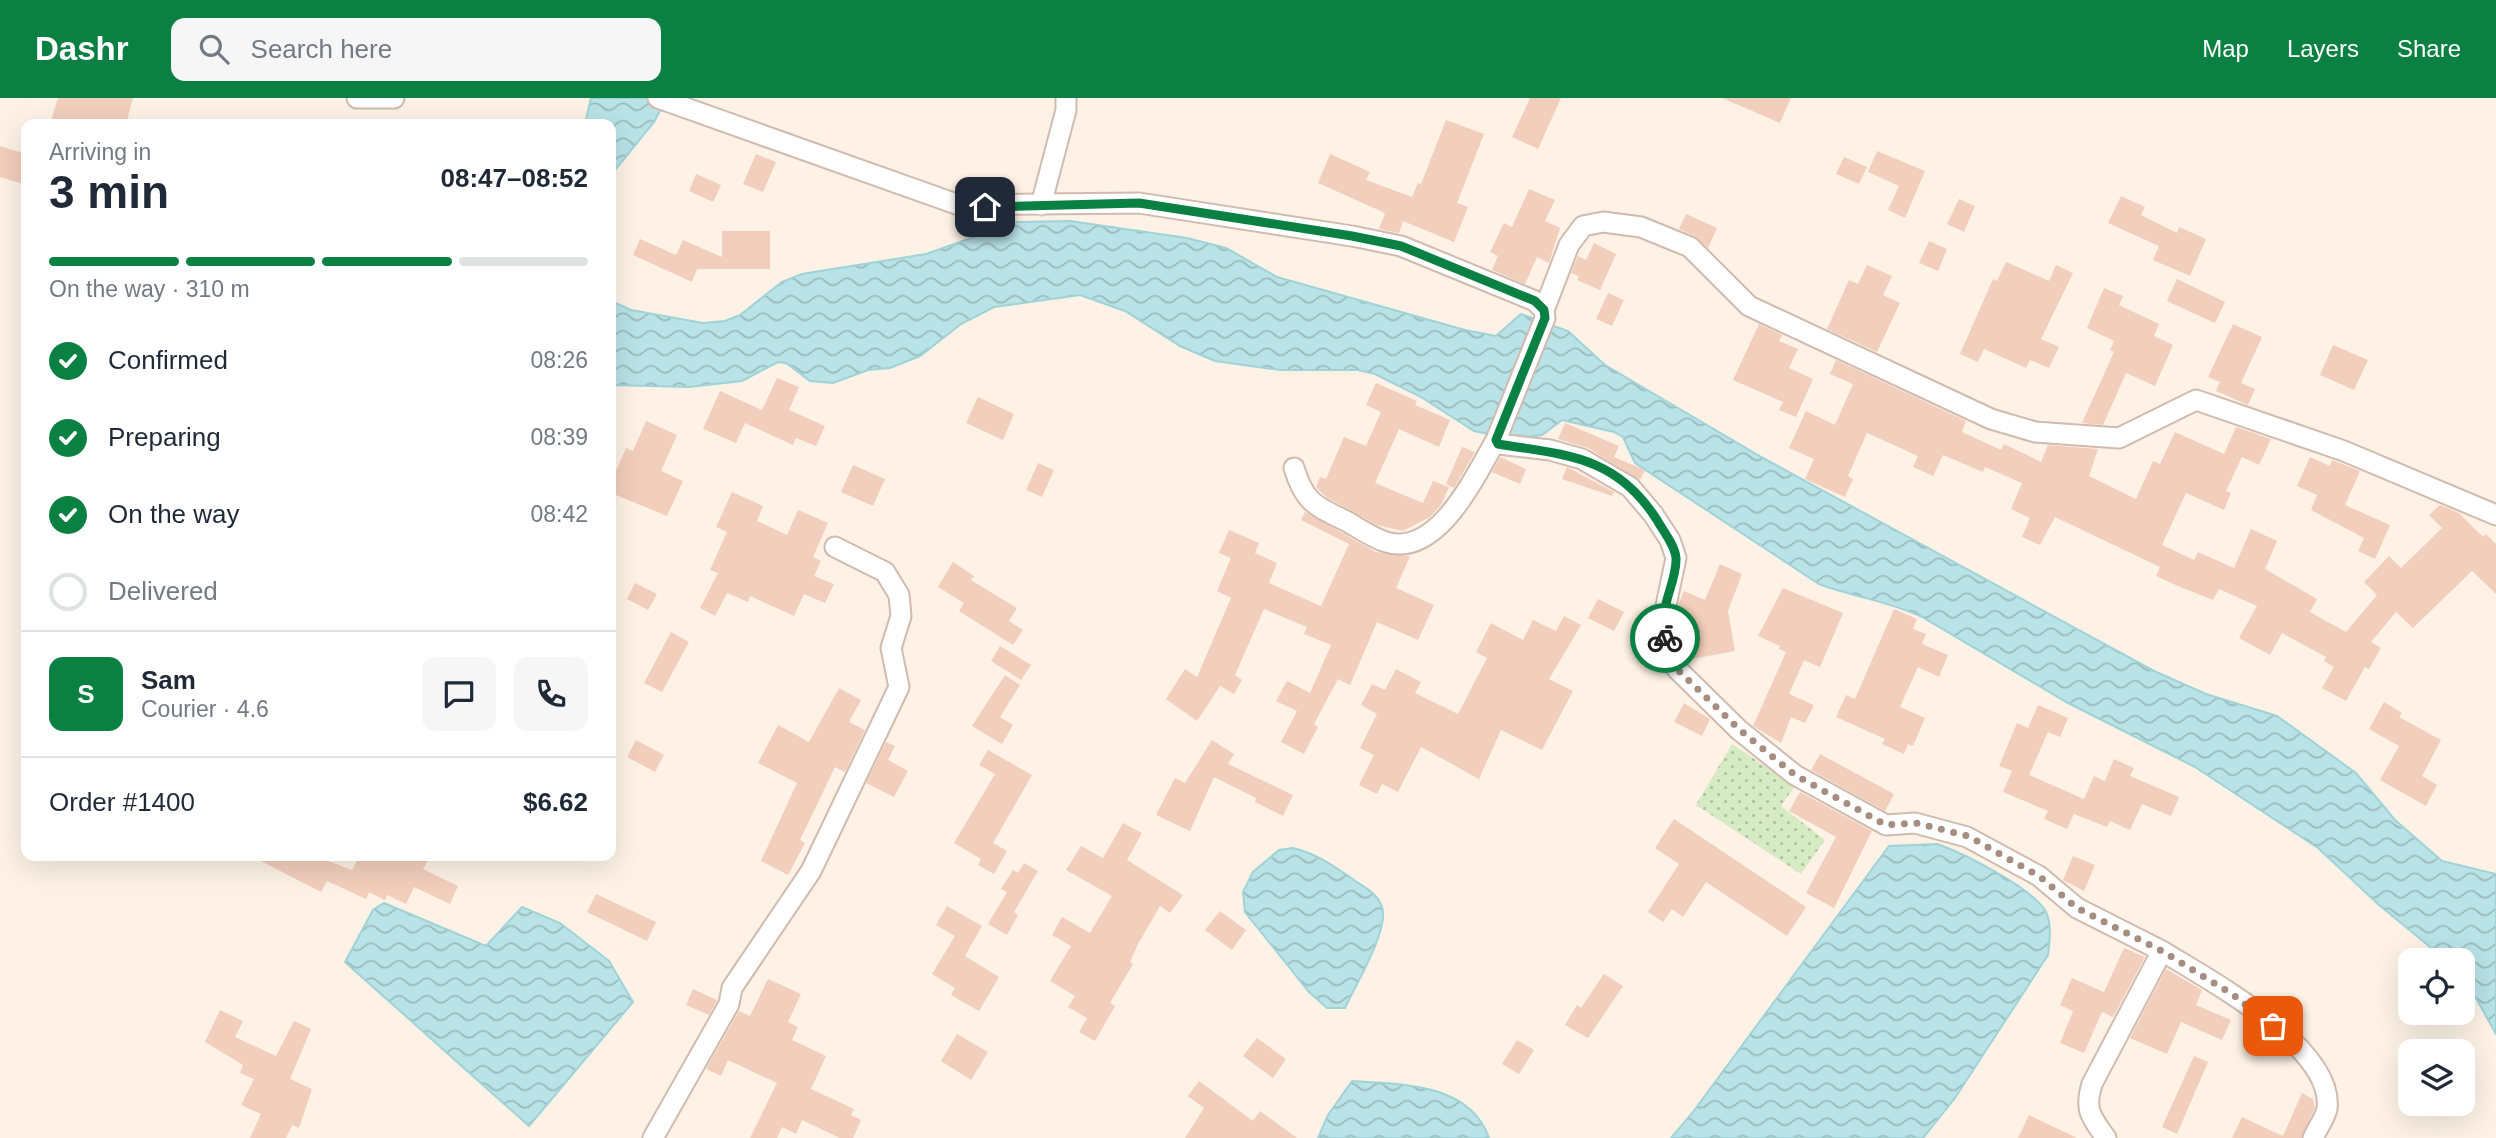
<!DOCTYPE html>
<meta charset="utf-8">
<style>
body{margin:0;font-family:Helvetica,sans-serif;background:#f6f6f7;color:#1f2937;height:100vh;display:flex;flex-direction:column;font-size:26px;white-space:nowrap}
*{box-sizing:border-box;margin:0}
p{font-size:23px;color:#747a83}
.icon{flex:none;width:38px;height:38px;fill:none;stroke:currentColor;stroke-width:2;stroke-linecap:round;stroke-linejoin:round}
.map{position:relative;flex:1;overflow:hidden}
.drawer{position:absolute;left:21px;top:21px;width:595px;height:742px;display:flex;flex-direction:column;background:#fff;border-radius:14px;box-shadow:0 7px 28px #0002}
.drawer>*{flex:none}
.tools{position:absolute;left:2398px;top:850px;display:grid;gap:14px}
.tools a{display:grid;place-items:center;width:77px;height:77px;border-radius:14px;background:#fff;box-shadow:0 7px 28px #0002;font-size:35px}
.pin{position:absolute;display:grid;place-items:center;width:60px;height:60px;color:#fff;margin:-30px;border-radius:14px;box-shadow:0 4px 10px #0006}
.courier{position:absolute;display:grid;place-items:center;width:70px;height:70px;margin:-35px;border:5px solid #0b8043;border-radius:50%;background:#fff;color:#222;box-shadow:0 2px 9px #0007}
.head em{font-style:normal;font-weight:700}
.head div{display:flex;flex-direction:column-reverse}
.head{display:flex;align-items:center;justify-content:space-between;height:119px;padding:0 28px}
h1{font-size:46px;font-weight:700;line-height:52px}
.bar{display:grid;grid-template-columns:repeat(4,1fr);gap:10px 7px;align-content:center;height:84px;padding:0 28px}
.bar i{height:9px;border-radius:5px;background:#e0e1e3}
.bar .current{background:#0b8043}
.bar p{grid-column:span 4}
.line{display:flex;align-items:center;gap:18px;padding:0 28px;border-top:2px solid #e0e1e3}
.line div{flex:1}
.round{display:grid;place-items:center;flex:none;width:74px;height:74px;border-radius:14px;background:#f6f6f7}
ol{padding:0 28px;list-style:none}
li{display:flex;align-items:center;gap:21px;height:77px}
li p{margin-inline-start:auto}
li .icon{padding:7px;border-radius:50%;background:#0b8043;color:#fff;stroke-width:4}
li:last-child{color:#747a83}
li i{width:38px;height:38px;border:4px solid #e0e1e3;border-radius:50%}
header{display:flex;align-items:center;gap:42px;box-sizing:border-box;height:98px;padding:0 35px;background:#0b8043;color:#fff}
header strong{font-size:33px}
nav{display:flex;gap:38px;margin-inline-start:auto;font-size:24px}
.search{width:490px;height:63px;background:#f6f6f7;display:flex;align-items:center;gap:18px;box-sizing:border-box;padding:0 24px;border-radius:14px;color:#747a83;font-size:26px}
.map>svg:first-child{display:block}
</style>
<header>
<strong>Dashr</strong>
<div class="search"><svg class="icon" aria-label="search" viewBox="0 0 24 24"><circle cx="10" cy="10" r="6"/><path d="M15 15l6 6"/></svg>Search here</div>
<nav><a>Map</a><a>Layers</a><a>Share</a></nav>
</header>
<div class="map">
<svg width="2496" height="1040" viewBox="0 0 2496 1040">
<defs>
<pattern id="grass-dots" width="8" height="8" patternUnits="userSpaceOnUse" patternTransform="scale(1.75)"><rect width="8" height="8" fill="#d6eac3"/><path d="M2 2h.1M6 6h.1" fill="none" stroke="#b2c0a0" stroke-width="1.8" stroke-linecap="round"/></pattern>
<pattern id="water-waves" width="16" height="10" patternUnits="userSpaceOnUse" patternTransform="scale(1.75)"><rect width="16" height="10" fill="#b9e3e7"/><path d="M0 5q4-4 8 0t8 0" fill="none" stroke="#9bbbbd"/></pattern>
</defs>
<rect width="100%" height="100%" fill="#fdf2e5"/>
<path fill="url(#grass-dots)" d="M1732,646l63,42 -14,20 44,34 -24,34 -105,-69z"/>
<path fill="url(#water-waves)" stroke="#9fd3d8" stroke-width="2" d="M591,0h76l-13,24 -43,53v-51h-26z
M1070,123l117,17 39,10 51,29 188,53 31,6 25,-22 47,17 37,34 158,93 391,213 52,23 71,22 79,57 39,47 47,41 54,13v160l-34,-61v-12h-15l-69,-57 -60,-56 -123,-81 -127,-64 -146,-86c-33,-16 -69,-20 -103,-33l-184,-121 -12,-26 -9,-5 -52,-12 -20,15 -28,4 -40,-8 -53,-34 -46,-23 -17,-4h-78l-65,-9 -35,-15 -55,-35 -45,-16 -86,12 -33,17 -41,32 -30,12 -22,2 -35,13 -23,-2 -24,-18 -8,-1 -36,19 -53,6 -78,-2v-84l20,9 72,13 22,-2 15,-6 42,-33 20,-8 124,-20 90,-32z
M1937,746c26,9 96,44 109,68 6,12 4,30 2,43l-93,143 -32,40h-252l22,-26 196,-266z
M1293,750c22,5 39,17 58,30 11,8 26,14 31,29 8,21 -27,79 -37,101h-18l-18,-16 -64,-80 -2,-20 10,-20 26,-22z
M384,805l102,43 36,-39 38,16 49,38 24,41 -104,124 -184,-164 28,-52z
M1352,983c49,3 118,2 137,57h-171l10,-23z"/>
<path fill="#f2cebc" d="M58,0h75l-7,26h-76z
M1530,0h31l-23,51 -26,-12z
M1722,0h69l-11,25z
M1446,22l38,14 -27,69 11,4 -14,35 -51,-21 -4,12 -20,-4 6,-16 -67,-30 12,-29 40,18 -4,8 46,17 6,-14 3,1z
M0,48l26,8v31l-26,-8z
M1877,53l48,20 -20,47 -17,-8 11,-24 -31,-14z
M756,56l20,8 -13,30 -20,-8z
M1844,59l23,10 -8,17 -23,-10z
M696,76l25,11 -8,17 -24,-11z
M1529,91l26,11 -10,21 15,7 -11,35 -12,-6 -12,27 -33,-14 6,-14 -8,-4 14,-29 8,4z
M2121,98l24,11 -4,8 36,18 2,-6 27,12 -16,37 -37,-16 6,-14 -51,-23z
M1959,101l16,7 -11,26 -17,-8z
M1686,116l31,14 -9,20 -13,-12 -16,-7z
M722,133h48v38h-73l-5,13 -59,-27 7,-16 36,16 7,-15 39,17z
M1929,143l18,8 -9,22 -19,-8z
M1594,145l22,11 -16,36 -23,-10 2,-4 -8,-3 7,-17 8,4z
M2006,164l43,19 7,-16 17,8 -32,66 18,8 -10,21 -19,-8 -4,8 -42,-19 -6,13 -18,-8 33,-75 4,2z
M1867,167l25,11 -9,19 17,8 -23,49 -50,-23 22,-49 9,4z
M2177,181l48,23 -10,21 -48,-22z
M2104,190l19,8 -4,9 40,19 -5,12 19,9 -18,41 -29,-13 -23,52 -21,-2 32,-71 -4,-2 4,-9 -27,-13z
M1608,195l16,7 -12,26 -16,-7z
M1759,226l23,11 -3,6 19,8 -9,19 24,11 -17,38 -17,-7 4,-8 -50,-22z
M2233,226l29,13 -21,46 14,6 -7,16 -32,-14 4,-9 -12,-5z
M2333,247l35,15 -14,30 -34,-15z
M1836,262l130,61 -4,11 39,18 3,-6 37,18 7,-17 50,4 -9,27 47,23 17,-38 7,3 15,-32 49,22 12,-27 35,12 -12,26 -17,-8 -16,34 5,2 -7,17 -38,-17 -24,52 32,15 4,-8 36,16 17,-39 26,12 -12,28 52,30 -7,13 36,20 31,-37 -13,-13 25,-26 12,12 41,-40 -13,-13 11,-10 19,8 24,24 3,-3 10,10v50l-24,-23 -59,57 -17,-16 -25,30 10,6 -12,21 -4,-2 -19,34 -24,-13 12,-21 -10,-6 2,-4 -44,-24 -12,22 -31,-17 18,-32 -38,-17 -6,11 -35,-14 -22,-10 4,-9 -105,-50 -15,28 -18,-8 8,-19 -19,-9 11,-26 -37,-16 -2,5 -40,-17 -10,21 -20,-9 5,-11 -51,-23 -19,43 5,3 -8,18 -40,-18 9,-20 -25,-11 17,-37 29,14 18,-41 -23,-10z
M777,280l22,9 -10,23 36,16 -9,20 -20,-8 -3,7 -48,-22 -9,20 -33,-14 17,-38 42,19z
M1376,285l41,18 -2,4 35,15 -11,27 -40,-18 -24,54 48,20 10,-22 16,6 -8,18 -11,12 -27,14 -26,-6 -51,-28 -10,-10 4,-10 6,2 18,-42 22,9 15,-34 -15,-7z
M978,299l36,17 -11,26 -37,-17z
M646,323l31,14 -16,36 22,10 -16,35 -56,-23v-11l15,-34 7,3z
M1565,325l54,23 -5,11 31,13 -5,10 -52,-32 -30,-9z
M1462,349l13,5 -21,36 -8,-4z
M1500,359l26,12 -6,15 -28,-12z
M2310,359l20,9 2,-6 28,11 -15,34 45,20 -15,34 -17,-8 6,-13 -53,-28 6,-15 -20,-9z
M1038,365l16,7 -12,27 -16,-7z
M853,367l32,14 -12,27 -32,-14z
M1567,369l47,25 -2,4 -50,-17z
M732,394l31,14 -6,15 30,14 11,-25 30,13 -15,34 8,4 -7,15 20,8 -9,19 -21,-9 -10,22 -44,-20 -2,6 -21,-9 -12,23 -15,-8 18,-35 -8,-3 17,-38 -11,-5z
M1305,414l71,40 34,4 -14,32 38,17 -16,35 -41,-18 -27,63 -12,-6 -24,45 4,3 -14,27 -23,-12 16,-31 -21,-10 11,-20 23,12 21,-48 -27,-11 3,-7 -43,-18 -29,66 7,5 -8,14 -14,-8 -23,35 -31,-22 19,-30 12,8 34,-79 -14,-7 14,-33 -12,-5 10,-23 30,13 -4,10 22,10 -8,20 52,23 28,-62 -48,-24z
M953,464l21,14 -3,4 46,28 -8,13 14,9 -10,15 -54,-34 5,-8 -26,-16z
M1720,466l22,10 -14,37 7,40 -49,9 -8,-14 1,-43 5,-12 21,9z
M635,485l22,11 -9,16 -21,-11z
M1783,490l60,25 -23,54 -16,-7 -15,34 25,11 -9,18 -14,-6 -10,26 -28,-17 33,-74 -7,-3 1,-3 -22,-10z
M1598,501l26,13 -10,19 -26,-13z
M1894,511l23,10 -4,10 13,5 -4,10 26,11 -9,22 -21,-10 -18,40 25,11 -12,28 -5,-2 -4,10 -22,-10 3,-5 -49,-22 10,-22 9,4z
M1564,518l17,9 -32,54 24,12 -31,59 -41,-20 -22,49 -58,-32 -23,45 -16,-8 -5,10 -18,-9 15,-30 -14,-7 17,-34 -16,-9 11,-21 13,6 11,-21 25,13 -6,11 43,21 29,-56 -11,-6 15,-29 32,17 10,-20 23,11z
M671,534l18,10 -27,50 -18,-9z
M1000,548l31,19 -10,15 -30,-19z
M1005,577l15,10 -20,32 13,8 -11,19 -30,-18z
M839,590l22,12 -12,22 16,8 -20,42 -10,-5 -35,73 5,3 -17,32 -27,-14 36,-78 -39,-20 20,-38 31,17z
M2384,604l18,11 -3,4 42,23 -19,36 15,9 -11,21 -46,-26 19,-34 -30,-17z
M1684,605l26,16 -8,17 -28,-14z
M2038,607l30,13 -8,19 -12,-5 -19,43 55,24 10,-23 11,5 9,-22 20,9 -4,8 49,21 -8,19 -29,-12 -12,26 -20,-9 -3,6 -33,-13 -7,15 -23,-10 4,-8 -45,-19 9,-21 -13,-5 18,-43 11,5z
M636,642l28,15 -9,17 -28,-15z
M1212,642l22,14 -6,10 65,31 -10,21 -28,-14 1,-4 -42,-21 -24,54 -34,-16 19,-37 10,5z
M886,644l9,4 -7,14 20,11 -14,26 -28,-14z
M988,652l44,25 -39,68 14,8 -13,23 -16,-9 3,-6 -27,-16 41,-69 -16,-9z
M1820,656l74,40 -9,17 -74,-41z
M1800,694l72,39 -38,77 -28,-15 30,-56 -47,-26z
M1674,721l132,88 -19,29 -81,-54 -23,35 -11,-8 -9,13 -15,-10 31,-48 -24,-16z
M1123,725l19,10 -15,27 56,35 -13,18 -10,-7 -22,38 -8,18 3,2 -23,39 5,3 -20,35 -16,-9 8,-14 -19,-11 7,-11 -25,-15 21,-35 -19,-11 10,-18 28,16 22,-37 -46,-26 15,-24 22,12z
M251,758h64l37,14 7,-14h71l-7,13 35,17 -8,18 -36,-17 -8,17 -19,-9 -2,5 -16,-8 -3,7 -39,-18 -6,11z
M2073,758l22,9 -11,26 -21,-11z
M1024,765l14,8 -24,41 4,3 -11,20 -19,-11 19,-32 -6,-3 12,-19 5,3z
M596,796l60,28 -9,19 -60,-29z
M947,808l35,20 -17,30 34,21 -20,34 -28,-16 4,-7 -23,-14 23,-38 -19,-11z
M1220,813l26,19 -14,20 -27,-20z
M2124,850l21,9 -32,60 -11,-5 -18,41 -24,-10 13,-32 -13,-6 12,-27 32,14z
M2166,871l36,21 -6,15 35,15 -9,20 -41,-18 -14,32 -37,-16z
M1604,876l19,12 -35,52 -23,-13 12,-20 4,3z
M768,881l33,15 -13,28 10,5 -6,13 34,16 -15,33 43,20 -3,6 10,5 -8,18h-13l-38,-18 -6,14 -14,-7 -5,11h-27l27,-55 -49,-23 -7,16 -15,-7 33,-58 11,5z
M693,891l24,11 -8,15 -23,-10z
M220,912l23,11 -8,16 41,19 18,-35 17,8 -21,50 22,10 -13,39 -7,-3 -6,13h-36l11,-24 -20,-9 13,-26 -14,-6 3,-8 -38,-23z
M957,936l31,18 -17,28 -30,-19z
M1257,940l29,21 -13,19 -30,-22z
M1517,942l17,10 -15,24 -17,-10z
M2194,958l14,6 -31,72 -15,-7z
M1199,983l54,40 7,-10 37,27h-112l19,-30 -16,-12z
M2302,995l11,6 2,9 -14,30h-69l10,-21 41,19z
M2029,1017l48,23h-59z"/>
<g fill="none" stroke-linecap="round" stroke-linejoin="round">
<g stroke="#d0bbae" stroke-width="23">
<path id="minor" d="M357,0h37
M658,0l301,107 180,-2 213,33 49,10 134,55 9,9 1,8 -49,122 2,4 52,6 32,9 48,28 23,27 17,26 6,18 -12,57 2,35 11,19 62,61 56,45 91,50 29,-2 52,14 72,39 38,32 85,43 -70,133c-8,26 -1,33 14,54
M1041,107l25,-95v-12
M1544,212l25,-65 14,-19 20,-4 38,5 49,20 59,59 242,113 44,13 84,6 77,-38 148,51 152,64
M1294,370c11,36 22,38 54,54 12,7 25,16 38,20 52,16 89,-66 110,-102
M2162,853c45,28 173,96 165,158 -2,9 -10,20 -14,29
M653,1040l76,-134 3,-16 79,-117 88,-184 -8,-39 10,-32 -2,-21 -14,-23 -50,-25"/>
</g>
<use href="#minor" stroke="#fff" stroke-width="19"/>
</g>
<g fill="none" stroke-linecap="round" stroke-linejoin="round">
<path stroke="#a58d80" stroke-width="7" stroke-dasharray="0 12.6" d="M1665,540l1,12 11,19 63,61 55,45 91,50 30,-2 52,13 71,40 38,32 85,43 70,43 41,32"/>
<path stroke="#0b8043" stroke-width="9" d="M985,109l154,-4 213,33 49,10 134,55 9,9 1,8 -49,122 2,4c67,11 118,11 159,76 6,11 18,25 19,38 1,19 -11,39 -12,58 0,7 1,15 1,22"/>
</g>
</svg>
<div class="tools">
<a><svg class="icon" aria-label="locate" viewBox="0 0 24 24"><circle cx="12" cy="12" r="6"/><path d="M12 2v4M12 18v4M2 12h4M18 12h4"/></svg></a>
<a><svg class="icon" aria-label="layers" viewBox="0 0 24 24"><path d="M12 4l9 5-9 5-9-5zM3 14l9 5 9-5"/></svg></a>
</div>
<div class="pin" style="left:2273px;top:928px;background:#ea580c"><svg class="icon" aria-label="bag" viewBox="0 0 24 24"><path d="M5 8h14l-1 12H6zM9 8a3 3 0 0 1 6 0"/></svg></div>
<div class="pin" style="left:985px;top:109px;background:#1f2937"><svg class="icon" aria-label="home" viewBox="0 0 24 24"><path d="M3 11l9-7 9 7M6 9v11h12V9"/></svg></div>
<div class="courier" style="left:1665px;top:540px"><svg class="icon" aria-label="bike" viewBox="0 0 24 24"><circle cx="6" cy="16" r="4"/><circle cx="18" cy="16" r="4"/><path d="M6 16l4-8h5l3 8M10 8l3 8H6M13 5h3"/></svg></div>
<section class="drawer">
<div class="head"><div><h1>3 min</h1><p>Arriving in</p></div><em>08:47–08:52</em></div>
<div class="bar"><i class="current"></i><i class="current"></i><i class="current"></i><i></i><p>On the way · 310 m</p></div>
<ol>
<li><svg class="icon" aria-label="check" viewBox="0 0 24 24"><path d="M5 12l5 5 9-10"/></svg>Confirmed<p>08:26</p></li>
<li><svg class="icon" aria-label="check" viewBox="0 0 24 24"><path d="M5 12l5 5 9-10"/></svg>Preparing<p>08:39</p></li>
<li><svg class="icon" aria-label="check" viewBox="0 0 24 24"><path d="M5 12l5 5 9-10"/></svg>On the way<p>08:42</p></li>
<li><i></i>Delivered</li>
</ol>
<div class="line" style="height:126px"><b class="round" style="background:#0b8043;color:#fff">S</b><div><b>Sam</b><p>Courier · 4.6</p></div><a class="round"><svg class="icon" aria-label="chat" viewBox="0 0 24 24"><path d="M4 5h16v11H9l-5 4z"/></svg></a><a class="round"><svg class="icon" aria-label="phone" viewBox="0 0 24 24"><path d="M5 4h4l2 5-3 2q2 4 5 5l2-3 5 2v4C11 20 4 13 5 4z"/></svg></a></div>
<div class="line" style="height:91px"><div>Order #1400</div><b>$6.62</b></div>
</section>
</div>
